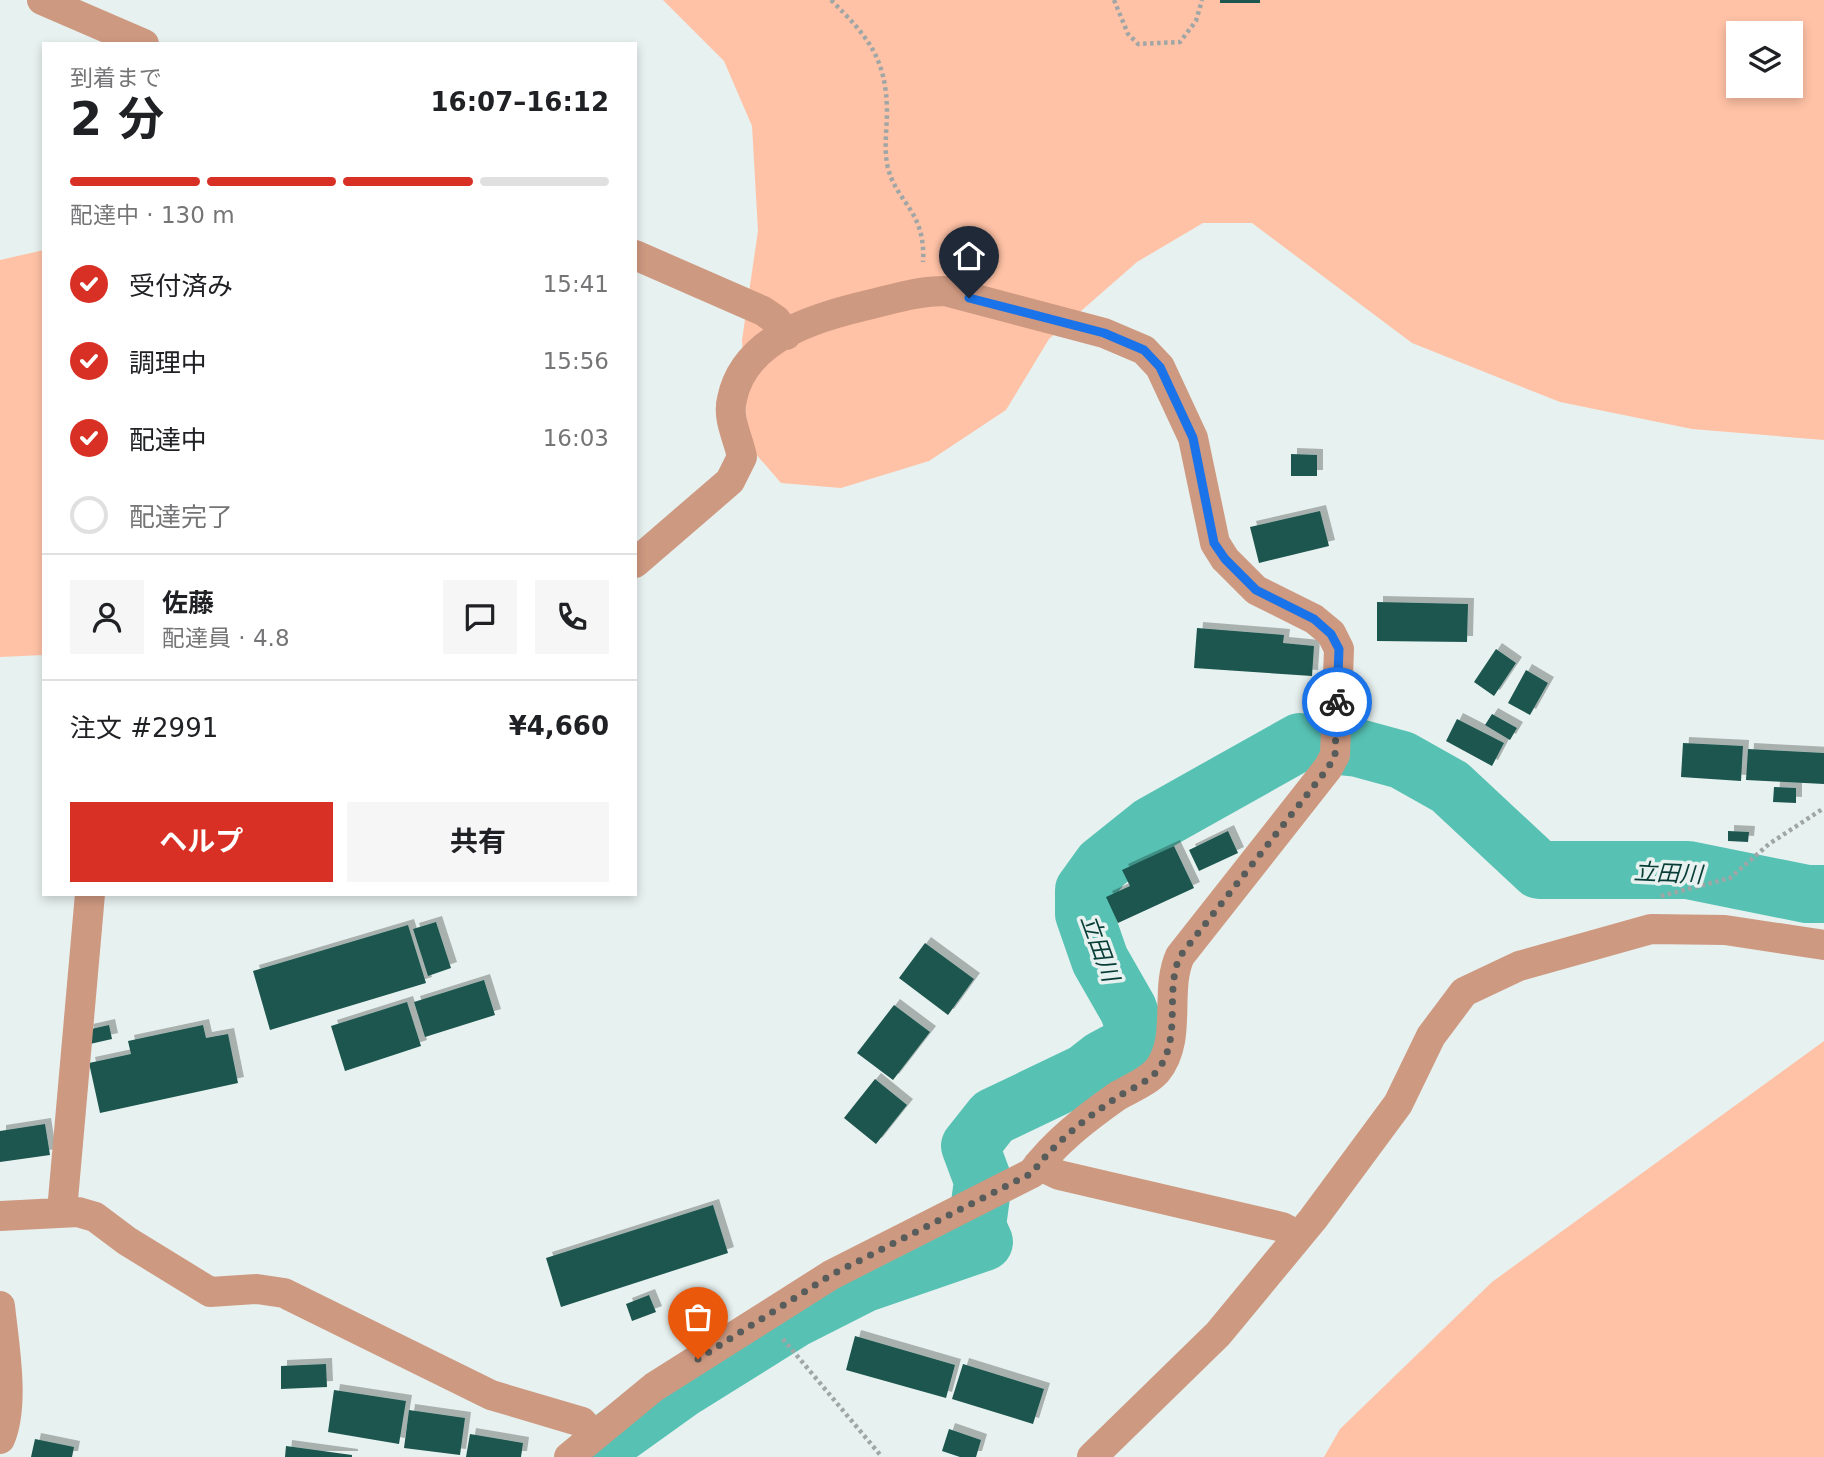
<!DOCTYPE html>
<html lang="ja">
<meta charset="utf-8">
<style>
body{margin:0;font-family:"DejaVu Sans","Noto Sans JP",sans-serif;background:#f6f6f6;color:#202124;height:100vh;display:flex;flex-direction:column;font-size:26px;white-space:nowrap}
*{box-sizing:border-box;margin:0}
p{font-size:23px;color:#757577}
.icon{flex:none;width:38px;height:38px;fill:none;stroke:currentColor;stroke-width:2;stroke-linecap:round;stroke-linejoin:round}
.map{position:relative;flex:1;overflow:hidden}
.details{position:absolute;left:42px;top:42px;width:595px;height:854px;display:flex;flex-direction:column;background:#fff;border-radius:0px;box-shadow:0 4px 10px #0003}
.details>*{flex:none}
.fabs{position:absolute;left:1726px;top:21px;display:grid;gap:14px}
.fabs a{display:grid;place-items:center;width:77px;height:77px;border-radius:0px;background:#fff;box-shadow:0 4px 10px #0003;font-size:35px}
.pin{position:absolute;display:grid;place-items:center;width:60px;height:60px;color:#fff;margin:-72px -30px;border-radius:50% 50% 50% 0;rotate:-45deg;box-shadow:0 0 7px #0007}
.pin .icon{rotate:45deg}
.courier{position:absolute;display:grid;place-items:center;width:70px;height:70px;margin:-35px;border:5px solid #1a73e8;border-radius:50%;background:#fff;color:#222;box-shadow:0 2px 9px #0007}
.head em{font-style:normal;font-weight:700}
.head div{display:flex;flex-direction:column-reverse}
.head{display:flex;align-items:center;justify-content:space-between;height:119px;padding:0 28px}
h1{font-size:46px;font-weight:700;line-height:52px}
.bar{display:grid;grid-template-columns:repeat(4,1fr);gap:10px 7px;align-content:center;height:84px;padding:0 28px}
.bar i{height:9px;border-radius:5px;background:#e0e0e0}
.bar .selected{background:#d93025}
.bar p{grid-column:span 4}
.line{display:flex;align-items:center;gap:18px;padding:0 28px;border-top:2px solid #e0e0e0}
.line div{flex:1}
.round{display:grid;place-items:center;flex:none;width:74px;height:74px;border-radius:0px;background:#f6f6f6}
ol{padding:0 28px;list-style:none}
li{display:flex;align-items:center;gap:21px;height:77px}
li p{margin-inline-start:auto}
li .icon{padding:7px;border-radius:50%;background:#d93025;color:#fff;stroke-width:4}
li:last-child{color:#757577}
li i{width:38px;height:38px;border:4px solid #e0e0e0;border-radius:50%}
.button{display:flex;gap:14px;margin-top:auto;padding:14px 28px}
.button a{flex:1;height:80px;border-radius:0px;background:#d93025;color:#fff;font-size:28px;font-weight:700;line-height:80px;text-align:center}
.button a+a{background:#f6f6f6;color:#202124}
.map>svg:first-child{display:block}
</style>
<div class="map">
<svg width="1824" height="1457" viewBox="0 0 1824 1457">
<defs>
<filter id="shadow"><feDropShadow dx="6" dy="-6" stdDeviation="0" flood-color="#0004"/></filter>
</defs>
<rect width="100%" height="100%" fill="#e7f1ef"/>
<path fill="#ffc2a6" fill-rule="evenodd" d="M663,0h1161v440l-132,-11 -132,-27 -148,-59 -160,-120h-49l-66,39 -88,77 -43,71 -77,51 -88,27 -60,-5 -33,-38 -6,-105 16,-109 -6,-105 -28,-65zM1738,33h52v53h-52z
M44,250v405l-44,2v-397z
M1824,1041v416h-500l16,-28 152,-147z"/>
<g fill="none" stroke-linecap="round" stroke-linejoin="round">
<path stroke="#57c2b4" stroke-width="58" d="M593,1457l19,-18 70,-50 112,-70 71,-36 119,-41 -7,-16 6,-45 -13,-35 23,-29 92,-44 18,-14 30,-16 5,-7 -10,-27 -28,-49 -16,-46v-24l18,-25 50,-40 148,-83 58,6 44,12 48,27 89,83h149l119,24h17"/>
</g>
<path fill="#1c564f" filter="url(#shadow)" d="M1220,0h40v3h-40z
M1291,454l26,1v21h-26z
M1320,511l9,35 -70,17 -9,-36z
M1377,602l91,2 -1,38 -90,-1z
M1197,628l87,7 -1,8 31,3 -2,30 -118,-8z
M1496,649l20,14 -22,33 -20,-14z
M1526,670l22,13 -18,32 -22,-12z
M1492,714l25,14 -7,12 -25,-15z
M1457,719l47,24 -12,23 -46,-25z
M1683,743l60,3 -2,35 -60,-4z
M1748,749l76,4v31l-78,-4z
M1774,787l22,1v15l-23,-1z
M1228,831l10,22 -39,18 -10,-21z
M1728,831l21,1 -1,10 -20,-1z
M1174,846l20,42 -76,35 -12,-26 24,-11 -8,-16z
M436,922l15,46 -23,8 -15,-47z
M408,925l18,58 -156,47 -17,-59z
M925,943l49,36 -26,36 -49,-37z
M484,980l11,35 -70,22 -11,-35z
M407,1002l14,44 -76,25 -14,-45z
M894,1005l36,27 -37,48 -36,-27z
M109,1025l3,14 -22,5 -3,-14z
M203,1025l3,13 22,-4 10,49 -138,30 -11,-50 42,-9 -3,-13z
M875,1079l32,26 -31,39 -32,-26z
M45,1124l5,31 -50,7v-31z
M713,1205l15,48 -167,54 -15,-49z
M649,1295l7,17 -24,9 -6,-17z
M855,1336l100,29 -9,33 -100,-28z
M326,1364l1,23 -46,2v-23z
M963,1364l81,25 -11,35 -81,-25z
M334,1390l72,11 -7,43 -71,-12z
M409,1410l56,8 -5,37 -56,-7z
M949,1429l32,11 -5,17h-16l-18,-6z
M470,1434l53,9 -2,14h-55z
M35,1439l39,8 -2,10h-41z
M286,1446l66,9v2h-67z"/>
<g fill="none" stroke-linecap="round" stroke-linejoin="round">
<path stroke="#9fa6a5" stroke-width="4.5" stroke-dasharray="3.5 3.5" stroke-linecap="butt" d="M831,0c36,36 55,57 56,110 0,18 -3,36 0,54 8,39 39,45 36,98
M1114,0l14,34 10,10 42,-2 16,-21 6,-21
M1661,896l69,-18 39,-34 55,-36
M783,1339l99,118"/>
<path stroke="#ce9981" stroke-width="30" d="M42,0l102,44
M635,255l128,56 13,9 10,15
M1038,1165l21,10 223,52 17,9
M62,1211l28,-317
M0,1216l78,-4 17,5 32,24 83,51 47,-3 27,4 207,102 91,27 12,14
M0,1306c4,38 15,99 0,133
M569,1457l85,-70 177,-112 201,-102c23,-31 53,-54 84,-76 13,-8 30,-14 41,-26 26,-32 7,-80 23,-115l148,-188 7,-13 4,-106 -8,-16 -17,-14 -58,-29 -31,-31 -10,-16 -22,-105 -33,-71 -16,-17 -40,-17 -159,-42c-25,0 -45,6 -69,12 -55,13 -131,32 -144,96 -5,20 6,38 10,58l-12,24 -95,82
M1092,1457l126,-123 95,-115 85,-115 33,-68 33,-44 55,-26 132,-37 74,1 99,15"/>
</g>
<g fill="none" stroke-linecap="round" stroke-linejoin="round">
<path stroke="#585d5c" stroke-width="7" stroke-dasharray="0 12.6" d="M698,1359l133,-84 201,-102c23,-31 53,-54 84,-75 13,-9 31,-15 41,-27 26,-32 7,-80 23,-115l148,-188 7,-13 2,-53"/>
<path stroke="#1a73e8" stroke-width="9" d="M969,298l135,35 40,17 16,17 33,71 21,105 11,16 31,31 58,29 17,15 8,15 -2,53"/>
</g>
<g text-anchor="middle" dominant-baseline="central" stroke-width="7" stroke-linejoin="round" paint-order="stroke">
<g font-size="23" font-style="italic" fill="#083c36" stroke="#e7f1ef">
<text transform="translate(1668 873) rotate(3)">立田川</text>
<text transform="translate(1100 948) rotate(70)">立田川</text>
</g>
</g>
</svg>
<div class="fabs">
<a><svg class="icon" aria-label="layers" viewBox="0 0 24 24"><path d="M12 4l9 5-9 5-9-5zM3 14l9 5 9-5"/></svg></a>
</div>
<div class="pin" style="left:698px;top:1359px;background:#ea580c"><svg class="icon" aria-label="bag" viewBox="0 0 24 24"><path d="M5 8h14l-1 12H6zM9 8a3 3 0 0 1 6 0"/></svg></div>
<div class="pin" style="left:969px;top:298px;background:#1f2937"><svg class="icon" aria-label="home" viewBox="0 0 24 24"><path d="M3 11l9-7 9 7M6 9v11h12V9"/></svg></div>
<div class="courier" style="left:1337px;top:702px"><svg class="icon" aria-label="bike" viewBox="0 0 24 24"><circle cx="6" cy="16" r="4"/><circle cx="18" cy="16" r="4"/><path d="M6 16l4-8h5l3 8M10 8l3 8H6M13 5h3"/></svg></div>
<section class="details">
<div class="head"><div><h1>2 分</h1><p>到着まで</p></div><em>16:07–16:12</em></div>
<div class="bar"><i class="selected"></i><i class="selected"></i><i class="selected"></i><i></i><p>配達中 · 130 m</p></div>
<ol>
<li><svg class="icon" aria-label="check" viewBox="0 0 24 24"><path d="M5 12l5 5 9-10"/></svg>受付済み<p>15:41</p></li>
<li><svg class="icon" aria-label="check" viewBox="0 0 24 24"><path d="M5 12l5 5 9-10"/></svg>調理中<p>15:56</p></li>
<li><svg class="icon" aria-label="check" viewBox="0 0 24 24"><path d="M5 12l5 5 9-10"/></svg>配達中<p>16:03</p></li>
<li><i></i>配達完了</li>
</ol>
<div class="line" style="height:126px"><a class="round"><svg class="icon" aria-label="person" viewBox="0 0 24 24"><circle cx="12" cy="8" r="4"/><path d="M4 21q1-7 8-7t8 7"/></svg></a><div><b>佐藤</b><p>配達員 · 4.8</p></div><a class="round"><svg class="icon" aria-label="chat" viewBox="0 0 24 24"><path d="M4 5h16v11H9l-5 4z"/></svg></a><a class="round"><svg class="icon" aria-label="phone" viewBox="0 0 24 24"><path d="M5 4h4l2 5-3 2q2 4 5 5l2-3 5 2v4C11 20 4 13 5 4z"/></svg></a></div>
<div class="line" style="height:91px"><div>注文 #2991</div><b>¥4,660</b></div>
<div class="button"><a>ヘルプ</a><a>共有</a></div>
</section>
</div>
